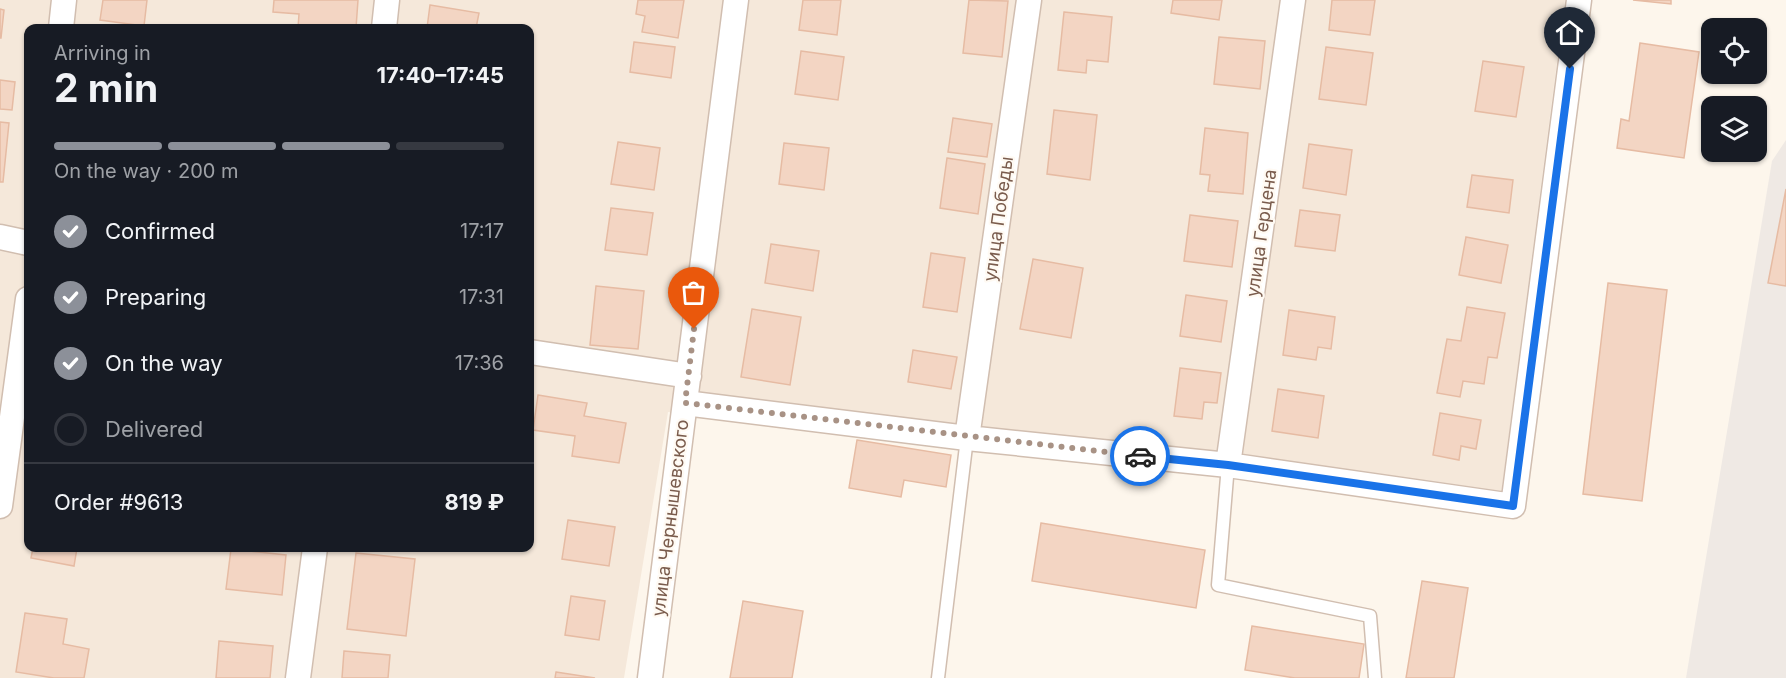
<!DOCTYPE html>
<meta charset="utf-8">
<style>
body{margin:0;font-family:Inter,sans-serif;background:#242831;color:#f1f3f6;height:100vh;display:flex;flex-direction:column;font-size:22px;white-space:nowrap}
*{box-sizing:border-box;margin:0}
p{font-size:20px;color:#9ea1a6}
.icon{flex:none;width:33px;height:33px;fill:none;stroke:currentColor;stroke-width:2;stroke-linecap:round;stroke-linejoin:round}
.map{position:relative;flex:1;overflow:hidden}
.side{position:absolute;left:24px;top:24px;width:510px;height:528px;display:flex;flex-direction:column;background:#171b24;border-radius:12px;box-shadow:0 2px 4px #0004}
.side>*{flex:none}
.fabs{position:absolute;left:1701px;top:18px;display:grid;gap:12px}
.fabs a{display:grid;place-items:center;width:66px;height:66px;border-radius:12px;background:#171b24;box-shadow:0 2px 4px #0004;font-size:30px}
.pin{position:absolute;display:grid;place-items:center;width:51px;height:51px;color:#fff;margin:-62px -26px;border-radius:50% 50% 50% 0;rotate:-45deg;box-shadow:0 0 6px #0007}
.pin .icon{rotate:45deg}
.courier{position:absolute;display:grid;place-items:center;width:60px;height:60px;margin:-30px;border:4px solid #1a73e8;border-radius:50%;background:#fff;color:#222;box-shadow:0 2px 8px #0007}
.summary em{font-style:normal;font-weight:700}
.summary div{display:flex;flex-direction:column-reverse}
.summary{display:flex;align-items:center;justify-content:space-between;height:102px;padding:0 30px}
h1{font-size:39px;font-weight:700;line-height:45px}
.bar{display:grid;grid-template-columns:repeat(4,1fr);gap:9px 6px;align-content:center;height:72px;padding:0 30px}
.bar i{height:8px;border-radius:4px;background:#363941}
.bar .selected{background:#8c9099}
.bar p{grid-column:span 4}
.line{display:flex;align-items:center;gap:15px;padding:0 30px;border-top:2px solid #363941}
.line div{flex:1}
ol{padding:0 30px;list-style:none}
li{display:flex;align-items:center;gap:18px;height:66px}
li p{margin-inline-start:auto}
li .icon{padding:6px;border-radius:50%;background:#8c9099;color:#fff;stroke-width:4}
li:last-child{color:#9ea1a6}
li i{width:33px;height:33px;border:3px solid #363941;border-radius:50%}
.map>svg:first-child{display:block}
</style>
<div class="map">
<svg width="1786" height="678" viewBox="0 0 1786 678">
<rect width="100%" height="100%" fill="#fdf6ec"/>
<path fill="#f5e8da" fill-rule="evenodd" d="M0,0h1565l-64,495 -434,-34 -399,-49 -44,266h-624zM28,28h502v520h-502z"/>
<path fill="#efe9e4" d="M1786,140v538h-100l86,-517z"/>
<path fill="#f3d5c3" stroke="#e6bba3" stroke-width="1.5" d="M103,0h44l-3,26 -44,-6z
M274,0h84l-2,28h-58l1,-14 -26,-2z
M638,0h46l-6,38 -36,-6 3,-16 -9,-2z
M803,0h38l-4,35 -38,-5z
M969,0l39,1 -6,56 -39,-4z
M1173,0h49l-3,20 -48,-7z
M1332,0h43l-5,35 -41,-5z
M1633,0h38v4z
M430,5l49,8 -3,15h-49z
M0,9l4,1 -3,28h-1z
M1064,12l48,5 -4,45 -21,-2 -1,13 -28,-3z
M1219,37l46,4 -5,48 -46,-5z
M634,42l41,5 -4,31 -41,-6z
M1640,43l59,9 -15,106 -67,-10 4,-29 8,2z
M1326,47l47,6 -7,52 -47,-6z
M801,51l43,6 -6,43 -43,-6z
M1483,61l41,6 -8,50 -41,-6z
M0,80l15,2 -3,28 -12,-1z
M1054,110l43,5 -7,65 -43,-6z
M953,118l39,6 -5,33 -39,-5z
M0,122l9,1 -6,59h-3z
M1205,128l43,5 -5,61 -35,-3 2,-16 -10,-1z
M618,142l42,6 -6,42 -43,-6z
M784,143l45,5 -5,42 -45,-6z
M1309,144l43,6 -6,45 -43,-7z
M947,158l38,6 -7,50 -38,-6z
M1472,175l41,5 -4,33 -42,-6z
M1786,189v97l-18,-3z
M611,208l42,5 -6,42 -42,-5z
M1300,210l40,5 -5,36 -40,-5z
M1190,215l48,6 -6,46 -48,-6z
M1466,237l42,8 -7,38 -42,-8z
M771,244l48,7 -6,40 -48,-8z
M931,253l34,5 -8,54 -34,-5z
M1033,259l50,9 -12,70 -51,-9z
M1608,283l59,7 -25,211 -59,-7z
M596,286l48,5 -6,58 -48,-4z
M1186,295l41,6 -6,41 -41,-6z
M1467,307l38,6 -8,45 -9,-1 -4,27 -21,-3 -3,16 -23,-4 10,-54 14,2z
M752,309l49,8 -11,68 -49,-8z
M1289,310l46,7 -4,32 -13,-2 -2,13 -33,-5z
M913,350l44,7 -6,32 -43,-7z
M1180,368l41,5 -4,30 -13,-1 -2,17 -28,-3z
M1278,389l46,7 -6,42 -46,-7z
M538,395l49,8 -3,13 42,7 -7,40 -47,-7 3,-20 -42,-6z
M1440,413l41,7 -5,29 -15,-3 -2,14 -26,-5z
M857,440l94,15 -5,32 -42,-7 -3,17 -52,-9z
M568,520l47,7 -6,39 -47,-7z
M1041,523l164,27 -9,58 -164,-27z
M33,548h44l-3,18 -43,-8z
M231,549l55,6 -4,40 -56,-6z
M356,553l59,6 -9,77 -59,-7z
M1422,581l46,7 -14,90h-48z
M571,596l34,5 -6,39 -34,-5z
M743,601l60,10 -11,67h-62z
M25,613l42,6 -4,25 26,5 -5,29h-30l-38,-6z
M1252,626l112,18 -5,34h-64l-50,-8z
M219,641l54,5 -3,32h-54z
M344,651l46,4 -2,23h-46z
M556,672l39,6h-40z"/>
<g fill="none" stroke-linecap="round" stroke-linejoin="round">
<g stroke="#d1beb0" stroke-width="15">
<path id="service" d="M1228,465l-10,120 152,31 5,62
M938,678l29,-240"/>
</g>
<g stroke="#d1beb0" stroke-width="27">
<path id="minor" d="M61,28l3,-28
M384,28l3,-28
M0,237l28,6
M530,352l159,24
M685,403l282,35 261,27 285,41 66,-506
M967,438l62,-438
M1228,465l65,-465
M0,506l28,-207
M298,678l17,-130
M650,678l86,-678"/>
</g>
<use href="#service" stroke="#fff" stroke-width="12"/>
<use href="#minor" stroke="#fff" stroke-width="24"/>
</g>
<g fill="none" stroke-linecap="round" stroke-linejoin="round">
<path stroke="#a89285" stroke-width="6" stroke-dasharray="0 10.8" d="M694,329l-9,74 455,53"/>
<path stroke="#1a73e8" stroke-width="8" d="M1140,456l88,9 285,41 57,-437"/>
</g>
<g text-anchor="middle" dominant-baseline="central" stroke-width="4.5" stroke-linejoin="round" paint-order="stroke">
<g font-size="18" fill="#7a5c4d" stroke="#fffaf3">
<text transform="translate(998 219) rotate(-82)">улица Победы</text>
<text transform="translate(1261 233) rotate(-82)">улица Герцена</text>
<text transform="translate(670 518) rotate(-83)">улица Чернышевского</text>
</g>
</g>
</svg>
<div class="fabs">
<a><svg class="icon" aria-label="locate" viewBox="0 0 24 24"><circle cx="12" cy="12" r="6"/><path d="M12 2v4M12 18v4M2 12h4M18 12h4"/></svg></a>
<a><svg class="icon" aria-label="layers" viewBox="0 0 24 24"><path d="M12 4l9 5-9 5-9-5zM3 14l9 5 9-5"/></svg></a>
</div>
<div class="pin" style="left:694px;top:329px;background:#ea580c"><svg class="icon" aria-label="bag" viewBox="0 0 24 24"><path d="M5 8h14l-1 12H6zM9 8a3 3 0 0 1 6 0"/></svg></div>
<div class="pin" style="left:1570px;top:69px;background:#1f2937"><svg class="icon" aria-label="home" viewBox="0 0 24 24"><path d="M3 11l9-7 9 7M6 9v11h12V9"/></svg></div>
<div class="courier" style="left:1140px;top:456px"><svg class="icon" aria-label="car" viewBox="0 0 24 24"><path d="M5 17H2v-5l4-1 3-4h7l3 4 3 1v5h-3M9 17h6M6 11h13"/><circle cx="7" cy="17" r="2"/><circle cx="17" cy="17" r="2"/></svg></div>
<section class="side">
<div class="summary"><div><h1>2 min</h1><p>Arriving in</p></div><em>17:40–17:45</em></div>
<div class="bar"><i class="selected"></i><i class="selected"></i><i class="selected"></i><i></i><p>On the way · 200 m</p></div>
<ol>
<li><svg class="icon" aria-label="check" viewBox="0 0 24 24"><path d="M5 12l5 5 9-10"/></svg>Confirmed<p>17:17</p></li>
<li><svg class="icon" aria-label="check" viewBox="0 0 24 24"><path d="M5 12l5 5 9-10"/></svg>Preparing<p>17:31</p></li>
<li><svg class="icon" aria-label="check" viewBox="0 0 24 24"><path d="M5 12l5 5 9-10"/></svg>On the way<p>17:36</p></li>
<li><i></i>Delivered</li>
</ol>
<div class="line" style="height:78px"><div>Order #9613</div><b>819 ₽</b></div>
</section>
</div>
